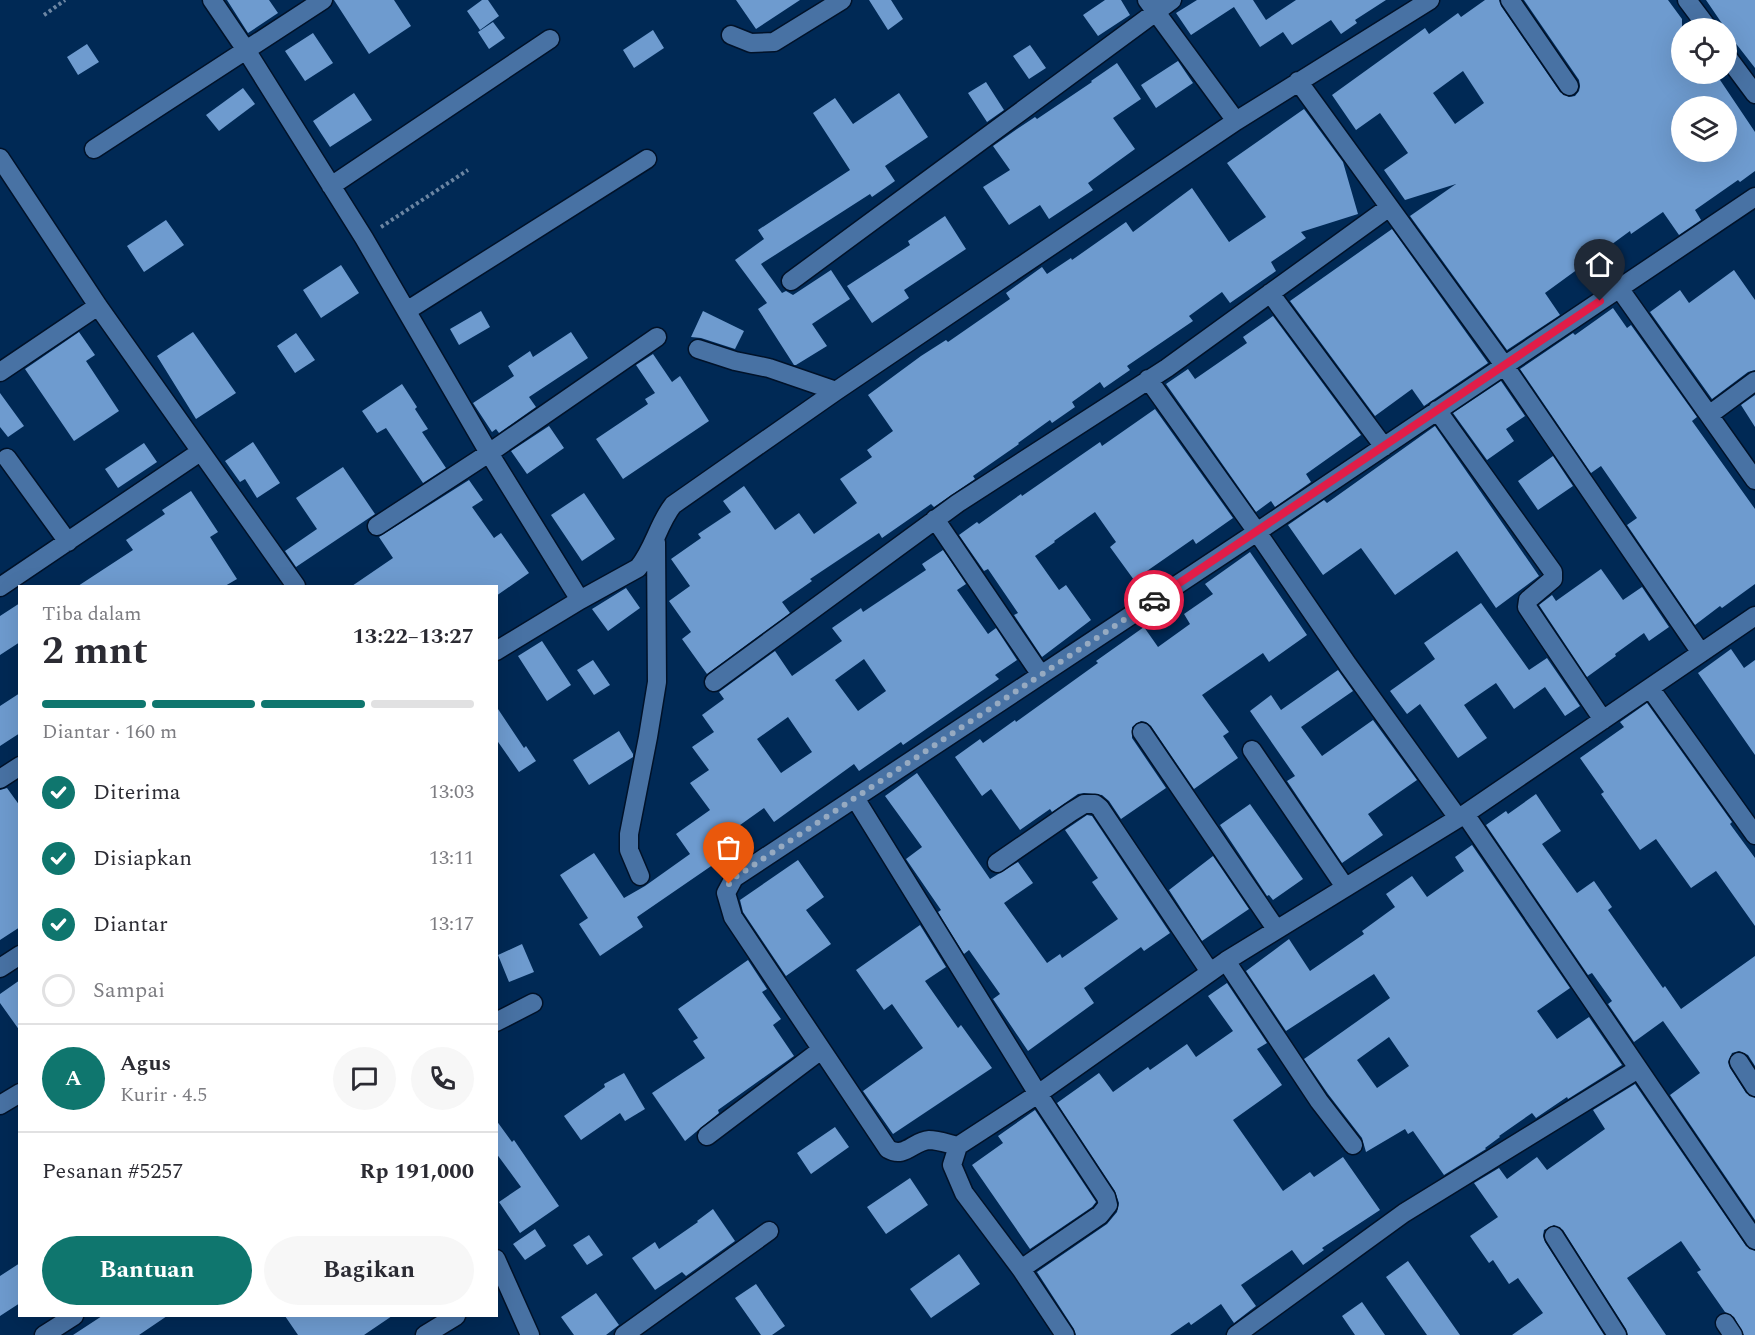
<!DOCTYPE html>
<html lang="id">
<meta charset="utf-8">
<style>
body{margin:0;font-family:Spectral,serif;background:#f7f7f7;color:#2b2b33;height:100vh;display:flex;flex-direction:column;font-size:22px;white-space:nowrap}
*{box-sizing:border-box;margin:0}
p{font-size:20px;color:#7c7c81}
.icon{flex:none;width:33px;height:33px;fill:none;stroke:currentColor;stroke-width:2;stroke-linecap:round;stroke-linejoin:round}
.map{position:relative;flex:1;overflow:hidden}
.side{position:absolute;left:18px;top:585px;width:480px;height:732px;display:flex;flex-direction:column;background:#fff;border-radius:0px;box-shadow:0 6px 24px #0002}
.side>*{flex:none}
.fabs{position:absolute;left:1671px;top:18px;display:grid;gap:12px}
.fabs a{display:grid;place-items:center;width:66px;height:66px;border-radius:50%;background:#fff;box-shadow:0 6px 24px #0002;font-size:30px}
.pin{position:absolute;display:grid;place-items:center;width:51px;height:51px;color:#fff;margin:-62px -26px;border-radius:50% 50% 50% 0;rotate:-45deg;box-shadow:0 0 6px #0007}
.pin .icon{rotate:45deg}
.courier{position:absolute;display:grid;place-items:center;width:60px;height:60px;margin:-30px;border:4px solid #e11d48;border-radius:50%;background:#fff;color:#222;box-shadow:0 2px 8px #0007}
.summary em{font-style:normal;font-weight:700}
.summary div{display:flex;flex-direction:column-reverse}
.summary{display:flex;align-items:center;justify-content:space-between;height:102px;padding:0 24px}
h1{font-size:39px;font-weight:700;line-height:45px}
.bar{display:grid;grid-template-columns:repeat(4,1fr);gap:9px 6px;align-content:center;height:72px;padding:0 24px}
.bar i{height:8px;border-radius:4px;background:#e1e1e2}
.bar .active{background:#0f766e}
.bar p{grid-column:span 4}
.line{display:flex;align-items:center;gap:15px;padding:0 24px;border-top:2px solid #e1e1e2}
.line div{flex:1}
.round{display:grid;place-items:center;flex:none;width:63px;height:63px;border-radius:32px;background:#f7f7f7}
ol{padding:0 24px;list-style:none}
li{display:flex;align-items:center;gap:18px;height:66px}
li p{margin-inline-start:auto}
li .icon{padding:6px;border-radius:50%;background:#0f766e;color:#fff;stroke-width:4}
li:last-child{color:#7c7c81}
li i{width:33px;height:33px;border:3px solid #e1e1e2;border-radius:50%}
.cta{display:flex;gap:12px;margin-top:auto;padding:12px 24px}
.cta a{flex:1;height:69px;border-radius:36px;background:#0f766e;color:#fff;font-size:24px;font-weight:700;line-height:69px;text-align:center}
.cta a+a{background:#f7f7f7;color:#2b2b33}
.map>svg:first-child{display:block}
</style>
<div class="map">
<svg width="1755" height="1335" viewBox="0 0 1755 1335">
<rect width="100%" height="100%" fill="#002955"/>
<path fill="#6e9bcf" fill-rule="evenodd" d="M227,0h42l9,13 -30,20z
M334,0h60l17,26 -42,28z
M482,0h6l11,16 -19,14 -13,-19z
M736,0h64l-44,29z
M869,0h22l12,19 -15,11z
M1105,0h16l9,15 -32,21 -15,-21z
M1197,0h56l13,20 30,-20h90l-31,20 2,3 -16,11 -10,-14 -39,25 -9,-13 -23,15 -26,-40 -43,28 -15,-22z
M1485,0h14l2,6 59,86 9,5 6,-1 4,-5 1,-5 -1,-6 -55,-80h144l14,19v55h34l39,58v39l-15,11 -2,-2 -43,30 6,10 -22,15 -16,-23 -32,22 -1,-3 -85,62 15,22 -53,35 -97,-134 46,-32 -51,16 -21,-30 24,-17 -28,-40 -24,17 -24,-35 93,-67 4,6 29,-21 3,4zM1463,71l21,32 -29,21 -22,-31zM1682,106h44v46h-44z
M1706,0h49v68l-21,-27z
M493,22l12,16 -16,11 -11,-17z
M653,30l11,18 -30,20 -11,-18z
M313,33l20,30 -28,18 -20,-30z
M87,44l12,18 -21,13 -11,-18z
M1030,45l16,23 -17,11 -16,-23z
M1178,61l15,22 -37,25 -15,-23z
M1117,63l24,36 -28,19 22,31 -47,34 5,7 -44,29 -9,-14 -31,20 -26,-38 27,-17 -17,-24 24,-17 18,-12 2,2 55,-37 -1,-1z
M986,82l18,28 -17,12 -19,-29z
M243,88l12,16 -36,27 -13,-16z
M354,93l18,27 -42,27 -17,-26z
M899,93l29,44 -43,29 10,15 -23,16 -2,-3 -109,70 21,29 4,-2 7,4 38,-25 19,29 -38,25 15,22 -31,19h-2l-36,-56 9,-6 -32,-43 29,-21 -6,-9 92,-60 -37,-57 22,-15 18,26z
M1304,109l39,53 15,52 -57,18 5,6 -35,24 5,9 -46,32 -8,-11 -33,24 4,5 -66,45 3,4 -26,18 -4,-6 -28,20 3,5 -23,16 -2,-3 -32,23 1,1 -46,32 2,3 -41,28 -3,-3 -49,34 -3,-5 -69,46 2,2 -30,21 8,11 -83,61 -25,-35 9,-7 -22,-31 21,-15 -19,-27 30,-21 -3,-4 33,-22 -8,-11 21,-15 31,44 24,-17 15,21 43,-31 -17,-24 32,-22 -5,-7 26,-19 -25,-36 53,-39 25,-16 2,2 62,-43 -4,-6 36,-26 5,7 24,-16 1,2 54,-38 7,10 59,-44 37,54 37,-25 -39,-54z
M945,216l21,33 -62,41 5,8 -37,25 -25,-37 63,-41 -2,-4z
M166,220l18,25 -40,27 -17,-26z
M1392,229l96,134 -64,43 -12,-17 -37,27 -85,-115z
M341,265l18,28 -38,25 -18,-28z
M1734,270l21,30v70l-7,2 -36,27 -62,-87 30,-22 9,13z
M1613,308l14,20 4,-3 66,92 -5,4 63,88v75l-33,24 -2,-2 -25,19 -68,-100 10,-7 -36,-52 -10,7 -71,-104 53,-36 2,2z
M481,311l9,16 -31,18 -9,-16z
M703,311l41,20 -9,18 -34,-11 -10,-1z
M1273,316l88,119 -55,39 5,8 -36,25 -4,-6 -15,11 -90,-128 22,-15 7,10 52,-36 -4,-6z
M79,332l16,23 -9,6 33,50 -45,30 -49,-72z
M193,332l43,61 -40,26 -39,-63z
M571,332l17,26 -59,39 7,10 -37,26 -3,-4 -4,3 -19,-29 41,-27 -6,-10 22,-15 3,6z
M296,333l19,27 -20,13 -18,-27z
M653,354l19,28 8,-6 29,45 -86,58 -27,-40 52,-35 -3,-5 10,-6 -19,-28z
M1501,381l24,35 -19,13 8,12 -27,19 -34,-47z
M402,384l15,23 -2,2 13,20 -6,3 24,36 -23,15 -37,-55 -9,5 -15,-22z
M0,393l24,33 -16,11 -8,-10z
M1755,395v32l-14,-22z
M1155,409l78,109 -37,26 -3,-5 -59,41 -24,-33 6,-5 -21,-30 -41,29 1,1 -20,14 24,34 7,-5 25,35 -49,37 -28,-42 4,-2 -30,-44 -4,2 -25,-36 18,-13 2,2 42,-30 1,2 78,-54 2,4z
M549,426l15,22 -37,26 -16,-23z
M1435,426l104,150 -43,32 -39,-57 -62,44 -34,-47 -38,27 -35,-50 36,-25 3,3z
M253,442l27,41 -23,15 -12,-19 -5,3 -15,-21z
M144,443l13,19 -39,26 -13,-19z
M1553,456l20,30 -35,24 -20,-29z
M343,467l32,47 -79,53 -11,-16 32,-22 -21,-31z
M469,480l14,20 -11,7 22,31 7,-5 28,40 -33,23v-10h-144l41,-28 -14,-21z
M191,491l27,41 -8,5 27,42 -12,7h-147l55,-36 -7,-10 39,-26 -3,-4z
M584,493l31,46 -33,22 -31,-46z
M943,550l23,34 -9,6 31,44 8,-6 21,32 -22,15 4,4 -96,66 -2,-3 -42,29 -5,-7 -80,58 -10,-14 -38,27 10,14 -99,68 6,10 -43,29 -21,-32 9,-6 -28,-43 34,-22 30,45 21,-12 45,-32 -14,-20 34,-24 -20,-27 19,-13 -17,-23 22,-15 -12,-17 22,-16 -5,-7 56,-41 17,25 50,-35 -10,-13 29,-20 2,4 63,-42 -4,-6zM864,659l22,32 -28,20 -23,-31zM788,717l24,35 -31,21 -24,-34z
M1250,552l57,83 -38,27 -6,-9 -61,42 27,37 -6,4 15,22 -44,31 -43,-63 -5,-4 -5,-1 -9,6v11l34,50 -45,31 -12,-18 -7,-6 -18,-2 -6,1 -26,18 -2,-3 -30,21 -29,-41 -9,7 -27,-39 25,-18 3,4 32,-23 1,2 82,-59 -2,-2 48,-34 14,20 32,-23 -6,-10 29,-20 -8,-10z
M1601,569l22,31 19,-13 27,40 -20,14 -5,-8 -29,21 1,2 -29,21 -48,-72 13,-10 4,6z
M626,588l14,20 -32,23 -16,-22z
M20,603v39l-20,13v-39z
M1481,603l48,67 18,-12 33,48 -15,10 -20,-29 -31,22 -18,-26 -32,22 23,33 -29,20 -38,-54 -13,10 -17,-23 45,-32 -11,-16z
M542,641l29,44 -24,16 -29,-45z
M1731,649l13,19 11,-8v95l-57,-82z
M593,660l17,25 -16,10 -17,-25z
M1338,670l15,21 -52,36 21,29 51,-36 44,60 -49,34 15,21 -41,28 -55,-82 8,-5 -45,-65 21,-16 10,15z
M20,693v40l-20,13v-40z
M1647,703l85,119 -2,2 25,34v68l-39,-55 -25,17 -35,-49 -16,11 -39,-56 3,-2 -24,-34 44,-31 -4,-5z
M496,706l28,42 2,-2 10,15 -17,11 -23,-33z
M619,731l14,23v3l-44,28 -16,-25z
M917,773l73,106 28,-17 15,21 -29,20 43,60 13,-9 2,4 56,-39 -26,-37 6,-4 -33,-48 22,-15 5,1 78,117 -26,18 -3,-4 -57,41 10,15 -66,48 -35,-52 7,-5 -31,-44 -5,4 -26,-42 3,-2 -35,-51 16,-12 -37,-51z
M7,788l13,18v121l-20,13v-150z
M1536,794l25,37 -19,13 35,49 17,-12 18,26 -4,3 55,78 2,-2 16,23 74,-53v110l-7,-11 -9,-4 -7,2 -4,9 2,6 16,25 9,5v122l-85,-125 30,-22 -37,-52 -29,21 -26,-38 4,-3 -20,-28 -4,2 -102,-150 20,-14 2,3z
M1250,804l53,75 -30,21 -4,-5 -2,1 -47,-71z
M1472,845l98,143 -33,23 20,28 32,-22 33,48 -54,34 -1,-2 -31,21 -4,-5 -33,23 1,1 -15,11 1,1 -42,26 -31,-44 -5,3 -3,-5 -39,23 -4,-14 -34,-44 -24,-35 86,-61 -16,-24 -88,57 -40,-60 43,-32 21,32 54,-37 -2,-3 33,-24 -9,-13 26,-18 15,21 37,-26 -9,-14zM1389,1037l20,29 -32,22 -20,-28z
M1213,856l36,53 -47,32 -33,-51z
M798,860l26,37 -18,13 25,34 -45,32 -43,-64 -3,-12z
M920,925l26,42 -21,14 33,47 3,-3 31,43 -99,66 -30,-43 60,-43 -31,-44 -8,6 -28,-40z
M522,944l12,28 -25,10 -11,-27z
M748,960l19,29 -5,3 19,27 -8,6 21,31 -76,54 1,3 -34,28 -33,-48 53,-35 -12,-17 5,-3 -20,-29z
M20,980v51l-20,-28v-9z
M1227,983l40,60 -10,6 25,36 -49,35 50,71 27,-19 4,5 29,-20 37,53 -58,38 2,2 -21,15 -11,-15 -51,35 15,21 -22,17 -13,-19 -30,21 -2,-3 -19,13h-94l-2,-6 -37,-57 70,-48 10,-12 2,-9 -4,-12 -58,-88 42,-30 14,19 35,-25 2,3 37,-26 9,13 37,-26 -25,-35z
M624,1073l21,36 -20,12 -5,-8 -39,27 -17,-24 41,-29 -1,-3z
M1635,1084l111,162 9,5v84h-11l-10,-18 -9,-5 -28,-40 4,-2 -20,-29 -54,37 39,57h-38l-2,-6 -63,-99 -9,-5 -10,5 -1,6 2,6 59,93h-92l31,-22 -25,-35 -9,6 -16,-24 -4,3 -19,-27 28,-19 -24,-34 25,-15 8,11 30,-22 10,13 58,-41 -12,-19z
M1035,1110l61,92 -4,5 -62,42 -58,-84 31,-22 -5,-7z
M496,1120l16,22 2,-2 45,66 -39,27 -21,-31 22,-15 -25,-34z
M835,1127l14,20 -38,27 -14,-21z
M910,1178l18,27 -42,29 -19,-27z
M713,1209l22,32 -49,35 -4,-4 -27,18 -23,-32 23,-16 4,7 39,-27 -1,-1z
M535,1229l11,17 -21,14 -12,-16z
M589,1235l14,20 -16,10 -14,-20z
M959,1254l21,30 -49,34 -21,-29z
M1408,1261l52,74h-33l-41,-58z
M20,1263v40l-20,13v-40z
M756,1284l29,42 -13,9h-11l-26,-37z
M596,1293l23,32 -13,10h-32l-13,-18z
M1362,1302l23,33h-30l-13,-19z
M102,1316h65l-28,19h-66z
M285,1316h107l-28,19h-66z"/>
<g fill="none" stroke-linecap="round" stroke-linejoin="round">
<g stroke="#001229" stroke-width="21">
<path id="minor" d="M212,0l34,50 118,188 125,215 91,147
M1147,0l89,121
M1510,0l59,86
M1687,0l21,28
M731,35l20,8 23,-1 68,-42
M1726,55l29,39
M1298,81l206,284 197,288
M94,149l229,-149
M0,158l98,148 198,280
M331,186l219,-147
M791,281l381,-281
M1619,288l136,192
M1270,293l114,154
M408,310l239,-151
M698,349l37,12 34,7 67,23
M0,372l98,-66
M1148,379l109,153 91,133 110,153
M1437,410l116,162v7l-25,21 -1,7 76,113
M1709,415l46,-34
M7,458l61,84
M935,519l106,156
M377,526l112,-73 168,-116
M0,587l200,-135
M496,651l84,-51 58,-32c16,-19 20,-44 35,-63l163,-114 400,-270 194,-121
M714,682l244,-179 209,-135 221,-160
M1650,688l105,147
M1142,732l134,197
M1252,750l93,137
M0,779l20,-13
M855,798l183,296 68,103 2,8 -8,10 -79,54
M1465,814l290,426
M997,863l74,-51 13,-8h11l5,4 110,164
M640,876l-11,-26v-16l19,-97 9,-55 -1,-140
M1226,961l93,140 34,44
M0,968l20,-13
M496,1022l37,-19
M1739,1062l16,25
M0,1105l20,-12
M707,1136l114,-86
M958,1146c-9,-2 -20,-6 -29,-6 -16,1 -24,19 -41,9l-155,-232 -7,-24 8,-15 523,-346 498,-335
M1554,1236l63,99
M496,1259l34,76
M1725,1323l8,12
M44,1335l30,-19
M425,1335l31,-19
M624,1335l145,-104
M1065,1335l-44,-66 -57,-76 -12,-28 6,-19 80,-52 188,-133 239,-147 290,-198
M1236,1335l168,-122 234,-144"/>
</g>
<path stroke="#6c86a3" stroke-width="4" stroke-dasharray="3 3" stroke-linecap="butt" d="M44,15l21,-15
M381,227l87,-57"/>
<use href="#minor" stroke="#4872a4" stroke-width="18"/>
</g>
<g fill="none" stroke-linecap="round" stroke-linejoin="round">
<path stroke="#96aac1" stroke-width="6" stroke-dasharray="0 10.8" d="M729,884l5,-6 420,-278"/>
<path stroke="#e11d48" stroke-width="8" d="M1154,600l446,-299"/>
</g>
</svg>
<div class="fabs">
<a><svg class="icon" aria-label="locate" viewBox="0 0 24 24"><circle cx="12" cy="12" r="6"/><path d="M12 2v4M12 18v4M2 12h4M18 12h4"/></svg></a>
<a><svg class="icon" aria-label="layers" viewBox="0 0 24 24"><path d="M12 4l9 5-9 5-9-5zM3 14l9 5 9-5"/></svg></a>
</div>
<div class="pin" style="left:729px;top:884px;background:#ea580c"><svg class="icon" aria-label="bag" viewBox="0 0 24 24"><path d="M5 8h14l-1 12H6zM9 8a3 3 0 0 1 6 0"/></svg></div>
<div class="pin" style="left:1600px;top:301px;background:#1f2937"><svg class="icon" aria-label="home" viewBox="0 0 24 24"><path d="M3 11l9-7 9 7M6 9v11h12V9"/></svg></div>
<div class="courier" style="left:1154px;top:600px"><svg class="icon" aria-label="car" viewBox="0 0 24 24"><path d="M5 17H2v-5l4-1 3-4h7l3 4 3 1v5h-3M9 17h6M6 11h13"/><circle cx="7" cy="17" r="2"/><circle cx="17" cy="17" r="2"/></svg></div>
<section class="side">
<div class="summary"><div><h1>2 mnt</h1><p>Tiba dalam</p></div><em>13:22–13:27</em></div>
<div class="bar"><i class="active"></i><i class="active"></i><i class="active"></i><i></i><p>Diantar · 160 m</p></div>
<ol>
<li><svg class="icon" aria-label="check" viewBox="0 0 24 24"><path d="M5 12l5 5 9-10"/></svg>Diterima<p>13:03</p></li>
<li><svg class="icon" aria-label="check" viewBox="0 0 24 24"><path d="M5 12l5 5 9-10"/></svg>Disiapkan<p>13:11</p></li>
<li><svg class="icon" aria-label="check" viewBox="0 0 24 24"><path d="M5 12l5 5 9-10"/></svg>Diantar<p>13:17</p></li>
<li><i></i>Sampai</li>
</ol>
<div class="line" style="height:108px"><b class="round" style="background:#0f766e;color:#fff">A</b><div><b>Agus</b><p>Kurir · 4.5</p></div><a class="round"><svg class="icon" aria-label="chat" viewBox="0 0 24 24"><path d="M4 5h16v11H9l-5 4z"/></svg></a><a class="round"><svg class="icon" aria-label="phone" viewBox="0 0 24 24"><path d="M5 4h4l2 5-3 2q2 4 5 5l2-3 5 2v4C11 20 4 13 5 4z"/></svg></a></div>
<div class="line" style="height:78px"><div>Pesanan #5257</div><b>Rp 191,000</b></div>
<div class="cta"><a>Bantuan</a><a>Bagikan</a></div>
</section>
</div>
